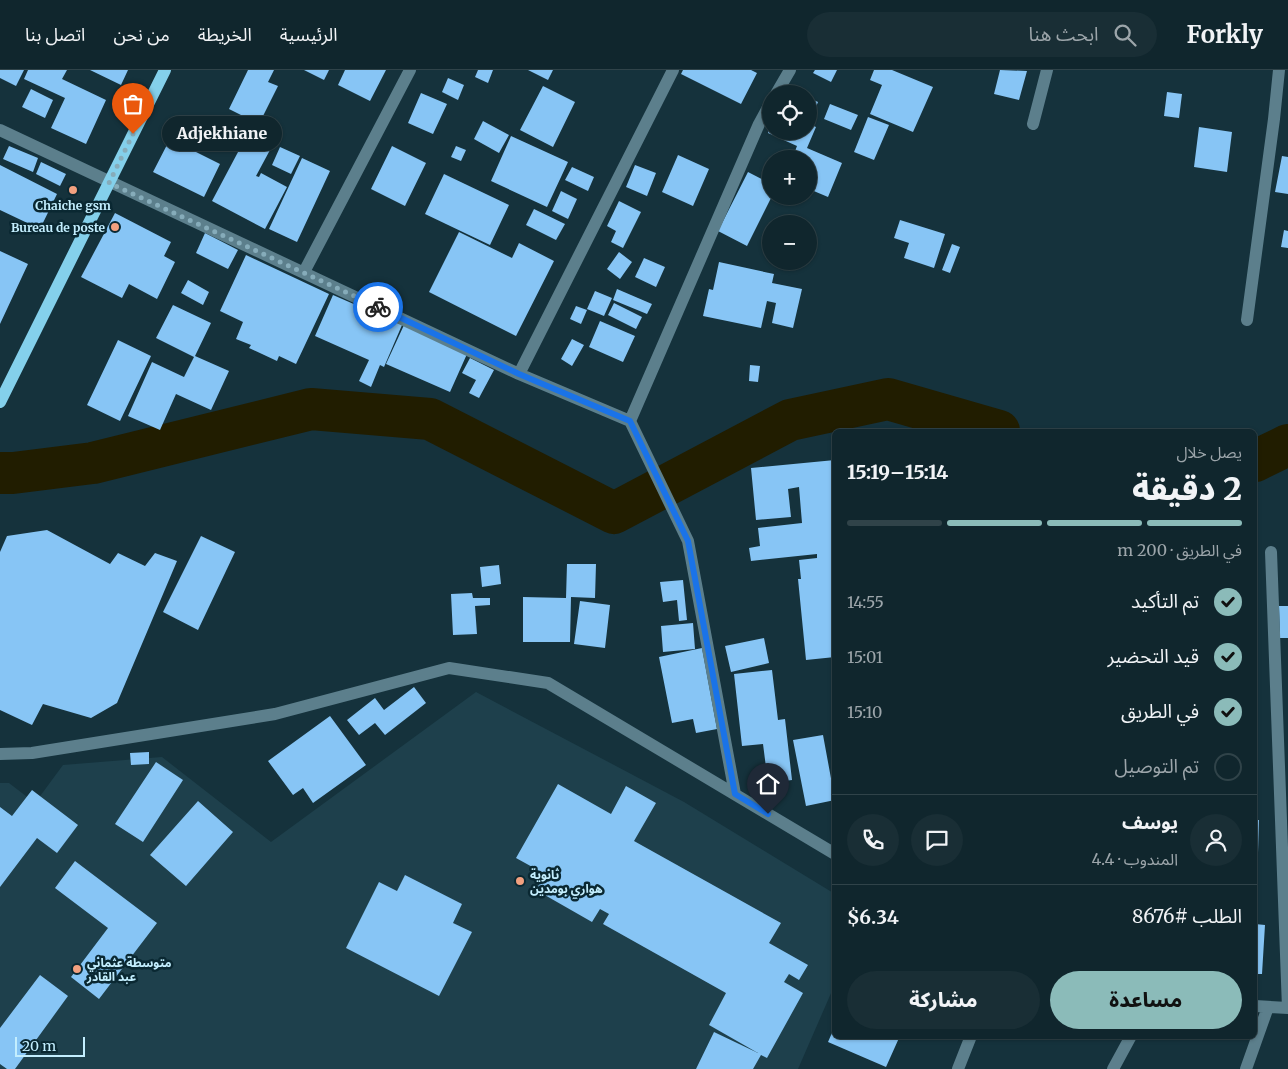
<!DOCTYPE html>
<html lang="ar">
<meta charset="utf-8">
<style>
body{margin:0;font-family:Merriweather,"Noto Sans Arabic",serif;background:#192e35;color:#f1f3f6;direction:rtl;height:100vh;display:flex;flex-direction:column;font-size:19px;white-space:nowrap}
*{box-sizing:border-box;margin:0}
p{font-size:16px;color:#9ca5aa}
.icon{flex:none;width:28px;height:28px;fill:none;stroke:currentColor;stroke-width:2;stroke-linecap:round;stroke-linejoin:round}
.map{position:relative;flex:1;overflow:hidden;direction:ltr}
.side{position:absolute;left:832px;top:359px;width:425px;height:610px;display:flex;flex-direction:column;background:#10262d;border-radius:8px;box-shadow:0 1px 4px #0004,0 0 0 1px #304349;direction:rtl}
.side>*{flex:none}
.tools{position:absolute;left:762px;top:15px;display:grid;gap:10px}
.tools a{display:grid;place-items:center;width:55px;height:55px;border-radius:50%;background:#10262d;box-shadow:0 1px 4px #0004,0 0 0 1px #304349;font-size:25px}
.scale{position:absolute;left:15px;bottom:12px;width:70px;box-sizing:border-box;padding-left:5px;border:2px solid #c3eefe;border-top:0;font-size:14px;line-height:18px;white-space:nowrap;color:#c3eefe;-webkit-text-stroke:4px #0a2832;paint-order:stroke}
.pin{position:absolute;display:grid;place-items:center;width:42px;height:42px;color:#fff;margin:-51px -21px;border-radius:50% 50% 50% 0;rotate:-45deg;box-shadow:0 0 5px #0007}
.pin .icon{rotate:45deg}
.courier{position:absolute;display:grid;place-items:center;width:50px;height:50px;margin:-25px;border:4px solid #1a73e8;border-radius:50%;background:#fff;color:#222;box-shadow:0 1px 6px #0007}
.bubble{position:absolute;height:35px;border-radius:18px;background:#10262d;box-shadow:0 1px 4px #0004,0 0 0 1px #304349;font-size:16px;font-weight:800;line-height:35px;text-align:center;direction:rtl}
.headline em{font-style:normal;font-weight:800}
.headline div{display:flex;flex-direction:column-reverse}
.headline{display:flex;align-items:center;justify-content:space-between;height:85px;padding:0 15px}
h1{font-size:32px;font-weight:800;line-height:38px}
.bar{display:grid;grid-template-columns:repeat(4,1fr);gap:8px 5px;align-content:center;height:60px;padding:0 15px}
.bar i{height:6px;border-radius:4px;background:#304349}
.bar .current{background:#8bbbb9}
.bar p{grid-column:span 4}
.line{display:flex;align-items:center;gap:12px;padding:0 15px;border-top:1px solid #304349}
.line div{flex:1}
.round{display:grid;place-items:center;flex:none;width:52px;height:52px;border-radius:26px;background:#192e35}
ol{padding:0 15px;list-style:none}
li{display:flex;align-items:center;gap:15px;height:55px}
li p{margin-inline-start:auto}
li .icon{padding:5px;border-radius:50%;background:#8bbbb9;color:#111;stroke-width:4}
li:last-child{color:#9ca5aa}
li i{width:28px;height:28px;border:2px solid #304349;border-radius:50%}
.button{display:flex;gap:10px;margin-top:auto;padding:10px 15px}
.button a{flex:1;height:58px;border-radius:30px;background:#8bbbb9;color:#111;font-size:20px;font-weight:800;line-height:58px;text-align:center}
.button a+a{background:#192e35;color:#f1f3f6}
header{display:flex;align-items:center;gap:30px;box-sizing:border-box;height:70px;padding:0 25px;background:#10262d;border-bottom:1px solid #304349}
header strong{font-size:24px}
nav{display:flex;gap:28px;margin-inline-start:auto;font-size:18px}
.search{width:350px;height:45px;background:#192e35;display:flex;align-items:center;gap:12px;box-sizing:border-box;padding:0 18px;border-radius:28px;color:#9ca5aa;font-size:19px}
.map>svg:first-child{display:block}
</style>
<header>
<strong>Forkly</strong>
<div class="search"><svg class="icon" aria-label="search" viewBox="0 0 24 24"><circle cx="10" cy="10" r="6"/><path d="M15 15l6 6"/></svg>ابحث هنا</div>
<nav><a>الرئيسية</a><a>الخريطة</a><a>من نحن</a><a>اتصل بنا</a></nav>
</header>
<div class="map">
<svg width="1288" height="999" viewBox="0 0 1288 999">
<rect width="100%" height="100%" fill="#15323c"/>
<path fill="#1e404c" d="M476,622l208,110 151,92v90l-37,85h-798v-286h9l26,20 28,-38 99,-8 109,85z"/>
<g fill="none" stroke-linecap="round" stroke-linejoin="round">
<path stroke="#211d00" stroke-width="42" d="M1255,391l33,-16
M0,403h13l80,-10 218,-54 119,10 184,94 176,-93 98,-21 111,32"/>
</g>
<path fill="#87c5f5" d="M0,0h24l-8,16 -16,-8z
M28,0h39l-5,9 44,21 -20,44 -35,-16 14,-30 -41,-19z
M90,0h38l-7,15z
M248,0h26l-6,12 10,4 -19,38 -30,-15z
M304,0h25l-5,10z
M345,0h41l-16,31 -32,-16z
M478,0h15l-5,13 -13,-6z
M528,0h25l-5,10z
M683,0h68l6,3 -16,31 -60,-30z
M815,0h22l-6,12 -18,-9z
M874,0h18l41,17 -20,45 -43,-18 12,-29 -12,-5z
M1000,0l27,1 -8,29 -25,-6z
M448,8l16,7 -6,15 -16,-8z
M543,16l32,16 -22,45 -33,-17z
M31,19l22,11 -8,18 -23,-11z
M1167,22l15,2 -3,24 -15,-2z
M421,23l26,11 -14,30 -25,-11z
M809,28l9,4 -9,22 7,3 -9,21 35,15 -14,34 -19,-8v-30h-17l5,-13 -29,-13 3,-9v7h38z
M830,34l28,11 -7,15 -27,-11z
M868,47l21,8 -15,35 -20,-8z
M483,51l26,14 -10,18 -25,-14z
M1199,57l33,5 -5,40 -33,-5z
M511,66l57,26 -21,45 -56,-26z
M246,67l24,13 -14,26 3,1 2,-4 26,14 -22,42 -53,-28z
M170,69l50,25 -16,33 -51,-25z
M9,76l29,12 -5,14 -30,-13z
M392,76l34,17 -21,43 -34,-17z
M456,76l10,4 -5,11 -10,-4z
M280,77l20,9 -9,18 -19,-9z
M678,85l31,14 -16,37 -31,-14z
M1282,86l6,1v37l-13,-2z
M302,88l28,13 -33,71 -28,-13z
M41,92l25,12 -6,12 -24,-12z
M0,95l57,29 -17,35 -40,-19z
M635,95l21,8 -9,23 -21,-9z
M572,97l22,10 -6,14 -23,-11z
M748,102l23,12 1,12 -25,50 -29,-15z
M444,104l65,31 -19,40 -65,-31z
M561,121l16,8 -9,20 -16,-8z
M619,131l22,11 -18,36 -12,-6 5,-11 -9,-5z
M534,139l31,15 -9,16 -30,-15z
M115,143l56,29 -7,14 11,6 -18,37 -28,-15 -7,14 -41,-21z
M900,150l45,14 -11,34 -30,-10 5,-15 -15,-5z
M1284,160l4,1v17l-7,-1z
M459,162l53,26 7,-15 35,18 -38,75 -87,-44z
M205,163l33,17 -10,19 -32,-16z
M952,174l8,3 -10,26 -8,-3z
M0,181l28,13 -28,60z
M619,182l13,10 -12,17 -13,-10z
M246,185l83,39 -33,70 -17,-8 -2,5 -28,-13 2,-3 -15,-6 7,-17 -23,-11z
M644,188l21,9 -9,20 -21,-10z
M719,192l55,12 -2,9 30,6 -9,39 -21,-5 4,-20 -9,-2 -6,27 -58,-12 6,-27 4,1z
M188,210l21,12 -6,13 -22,-12z
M617,219l35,15 -5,10 -34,-14z
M595,221l17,7 -8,18 -17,-7z
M333,225l69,30 -18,42 -4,-2 -9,22 -12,-6 10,-21 -54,-24z
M614,233l28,14 -6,12 -28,-14z
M173,235l38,18 -16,33 34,15 -18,39 -35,-16 -16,36 -32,-14 24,-54 32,15 10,-20 -38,-19z
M576,236l11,4 -6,14 -11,-5z
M600,251l35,15 -12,26 -34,-15z
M404,255l63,29 -17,38 -64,-28z
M572,269l12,6 -12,21 -11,-7z
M118,270l33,16 -31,65 -33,-16z
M470,288l24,12 -15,28 -10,-5 7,-13 -14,-7z
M750,295l10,1 -2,16 -9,-1z
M835,390v197l-29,3 -8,-81h3l-2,-19 18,-2v-4l-66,7 -2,-13 11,-2 -2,-18 44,-5 -3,-36 -11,2 3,28 -35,3 -5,-52z
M47,460l63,34 8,-11 27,13 10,-13 22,8 -60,142 -26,15 -48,-14 -11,21 -32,-15v-158l7,-16z
M201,466l34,16 -37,78 -35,-18z
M567,494h29l-1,34 -24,-1 -1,45h-47v-45l43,1z
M499,495l2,19 -19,3 -2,-20z
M683,510l4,40 -8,1 -2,-21 -14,2 -3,-20z
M472,523l1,5h17v7l-15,1 2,28 -24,1 -2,-41z
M580,531l30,4 -5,43 -31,-4z
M1279,536h9v32h-8z
M693,553l2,26 -32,3 -2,-26z
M764,568l5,25 -38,9 -6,-26z
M702,578l15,81 -21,4 -3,-14 -21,4 -13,-66z
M772,600l6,50 7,-1 7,61 -24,3 -5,-39 -21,2 -8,-72z
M414,617l12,16 -41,32 -10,-12 -16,12 -12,-15 28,-22 9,12z
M330,646l36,49 -53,38 -10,-15 -10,7 -25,-34z
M823,665l12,65 -29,6 -13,-66z
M149,682v12l-18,1 -1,-12z
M156,692l27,18 -40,62 -28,-18z
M558,714l53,30 15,-28 30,17 -22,38 147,82 -12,20 39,22 -9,15 -10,-6 -5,8 19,11 -36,65 -6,-3 -8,14h-57l18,-37 44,21 -49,-28 17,-32 -123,-69 6,-10 -9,-5 -8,13 -56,-32 9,-16 -29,-16z
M32,720l46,35 -21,28 -20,-15 -37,49v-80l12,9z
M198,731l35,31 -47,54 -36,-31z
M1255,750h4l-2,65h-2z
M75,791l82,62 -58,76 -28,-22 37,-49 -53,-40z
M405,805l57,29 -9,19 19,9 -33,64 -93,-48 33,-66 18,9z
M1255,854l10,1 -3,49h-7z
M40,905l28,21 -53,73h-8l-7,-5v-36z
M835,956v10h59l5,2 -13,29 -58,-25z"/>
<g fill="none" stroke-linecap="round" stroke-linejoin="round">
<path stroke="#5c7f8c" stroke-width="12" d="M776,24l14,-24
M1033,54l14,-54
M0,60l519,244 111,47 129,-297 12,-22
M304,202l106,-202
M1247,250l27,-201 5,-49
M519,304l154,-304
M630,351l58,120 47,253
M1271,482l17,456
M0,684l32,-1 243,-39 174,-46 99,15 287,171
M1255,936l33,2
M958,999l13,-33
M1113,999l18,-33
M1246,999l22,-62"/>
<path stroke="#84d0eb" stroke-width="12" d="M0,332l165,-332"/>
</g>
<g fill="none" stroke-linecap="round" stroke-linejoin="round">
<path stroke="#86acba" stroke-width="5" stroke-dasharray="0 9" d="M133,64l-24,49 269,124"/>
<path stroke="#1a73e8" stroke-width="6" d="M378,237l141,67 111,47 58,120 47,253 33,20"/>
</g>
<g fill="#f2a07f" stroke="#0a2832" stroke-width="2">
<circle cx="73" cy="120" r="5"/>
<circle cx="115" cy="157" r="5"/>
<circle cx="520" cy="811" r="5"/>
<circle cx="77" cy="899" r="5"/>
</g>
<g text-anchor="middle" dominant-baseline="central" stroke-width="5" stroke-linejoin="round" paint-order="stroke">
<g font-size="12" font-weight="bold" fill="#c3eefe" stroke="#0a2832" text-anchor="start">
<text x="73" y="135" text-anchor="middle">Chaiche gsm</text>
<text x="105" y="157" text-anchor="end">Bureau de poste</text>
<text x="530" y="804">ثانوية<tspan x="530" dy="14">هواري بومدين</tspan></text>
<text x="87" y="892">متوسطة عثماني<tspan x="87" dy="14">عبد القادر</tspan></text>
</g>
</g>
</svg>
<div class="tools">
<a><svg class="icon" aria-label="locate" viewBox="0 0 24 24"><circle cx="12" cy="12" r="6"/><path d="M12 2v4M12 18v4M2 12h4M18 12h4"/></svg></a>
<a>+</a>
<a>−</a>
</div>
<div class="scale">20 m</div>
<div class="pin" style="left:133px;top:64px;background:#ea580c"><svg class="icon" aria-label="bag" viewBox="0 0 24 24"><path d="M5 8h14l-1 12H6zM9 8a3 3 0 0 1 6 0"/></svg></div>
<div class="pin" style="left:768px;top:744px;background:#1f2937"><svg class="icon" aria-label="home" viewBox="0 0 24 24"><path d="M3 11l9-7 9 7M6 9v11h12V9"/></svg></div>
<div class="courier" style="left:378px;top:237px"><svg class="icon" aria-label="bike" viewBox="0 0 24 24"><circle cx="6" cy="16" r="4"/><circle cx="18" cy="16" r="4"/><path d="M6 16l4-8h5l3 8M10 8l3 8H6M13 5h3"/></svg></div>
<div class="bubble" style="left:162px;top:46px;width:120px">Adjekhiane</div>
<section class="side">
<div class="headline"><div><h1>2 دقيقة</h1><p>يصل خلال</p></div><em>15:14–15:19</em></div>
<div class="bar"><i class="current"></i><i class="current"></i><i class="current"></i><i></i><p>في الطريق · 200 m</p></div>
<ol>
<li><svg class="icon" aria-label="check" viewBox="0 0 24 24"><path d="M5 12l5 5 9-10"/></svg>تم التأكيد<p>14:55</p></li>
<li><svg class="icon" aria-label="check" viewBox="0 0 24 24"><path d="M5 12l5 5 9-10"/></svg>قيد التحضير<p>15:01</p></li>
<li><svg class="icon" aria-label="check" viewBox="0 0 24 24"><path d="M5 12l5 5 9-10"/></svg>في الطريق<p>15:10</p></li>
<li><i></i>تم التوصيل</li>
</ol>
<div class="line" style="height:90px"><a class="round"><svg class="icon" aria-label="person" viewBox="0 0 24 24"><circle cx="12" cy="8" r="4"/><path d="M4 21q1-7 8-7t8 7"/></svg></a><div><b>يوسف</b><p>المندوب · 4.4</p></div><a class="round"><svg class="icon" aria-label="chat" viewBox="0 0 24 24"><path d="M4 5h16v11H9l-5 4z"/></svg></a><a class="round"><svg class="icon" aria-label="phone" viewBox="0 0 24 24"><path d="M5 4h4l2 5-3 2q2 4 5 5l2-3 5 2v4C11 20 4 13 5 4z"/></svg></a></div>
<div class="line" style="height:65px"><div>الطلب #8676</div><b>$6.34</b></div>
<div class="button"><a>مساعدة</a><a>مشاركة</a></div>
</section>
</div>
